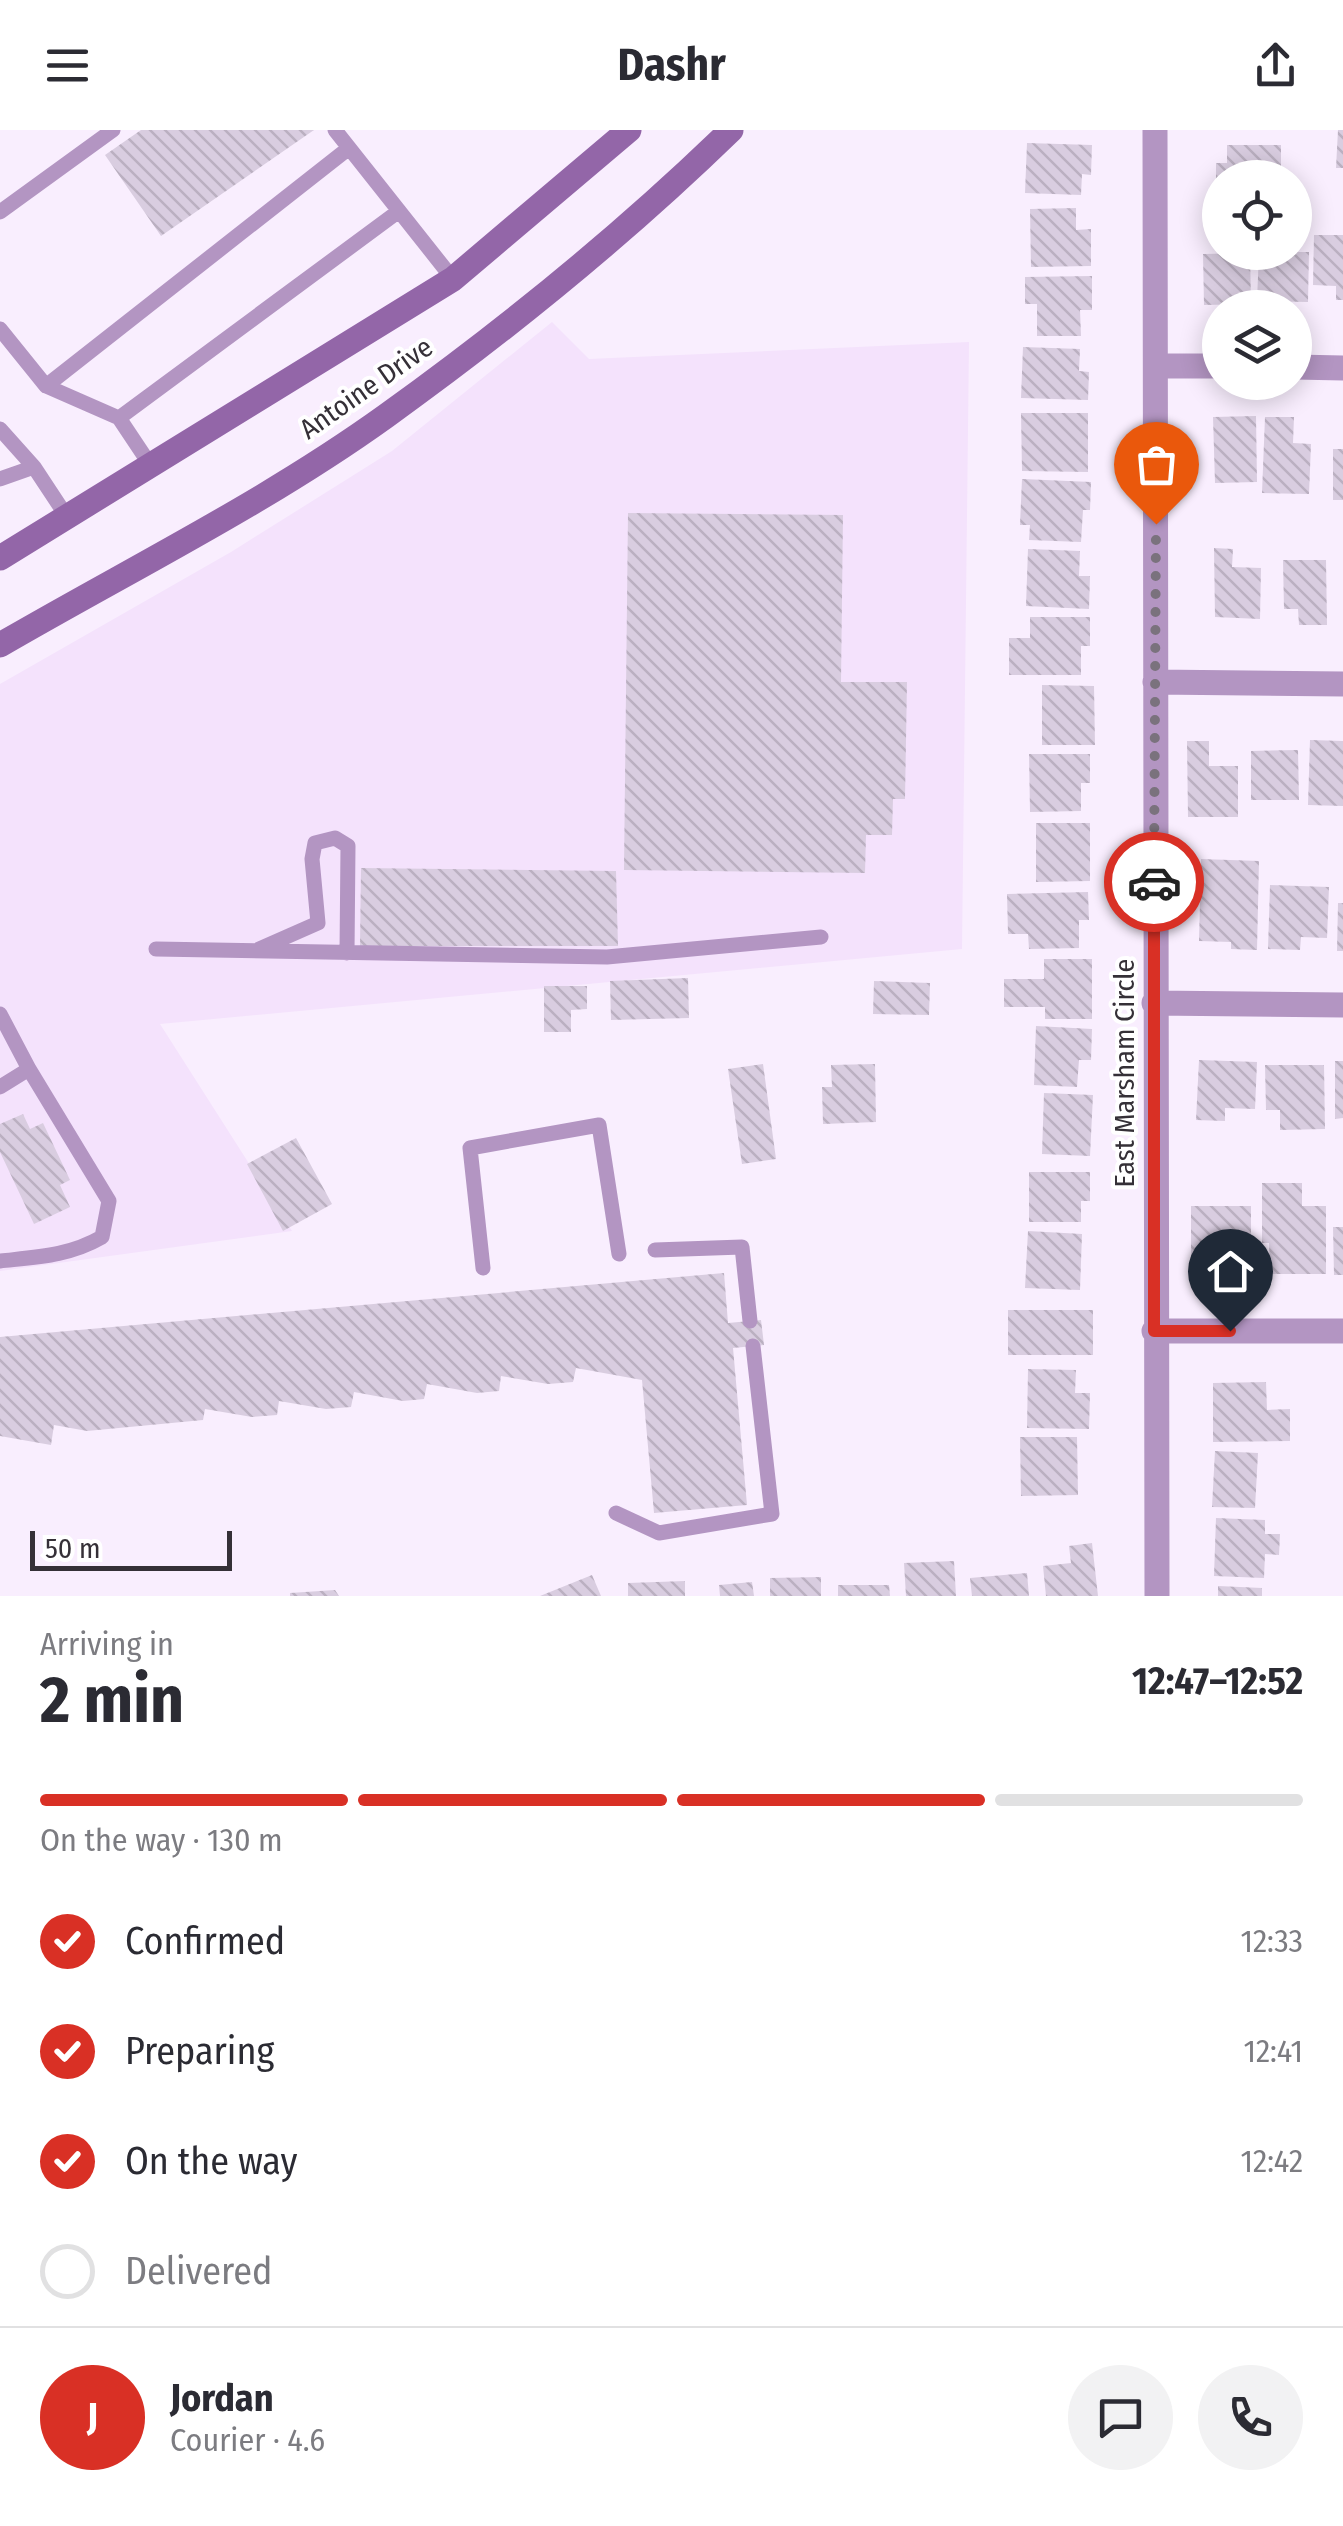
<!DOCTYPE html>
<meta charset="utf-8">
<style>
body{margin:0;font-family:"Fira Sans Condensed",sans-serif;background:#f2f2f3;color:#2b2b33;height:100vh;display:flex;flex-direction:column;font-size:38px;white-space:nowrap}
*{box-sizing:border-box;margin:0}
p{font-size:32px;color:#7c7c81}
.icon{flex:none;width:55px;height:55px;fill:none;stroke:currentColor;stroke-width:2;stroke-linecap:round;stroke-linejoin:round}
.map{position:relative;height:1466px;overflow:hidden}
.side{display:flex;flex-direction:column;background:#fff;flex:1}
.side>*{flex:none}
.buttons{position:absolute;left:1202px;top:30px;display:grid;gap:20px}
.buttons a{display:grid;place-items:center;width:110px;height:110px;border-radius:50%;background:#fff;box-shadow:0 5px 25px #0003;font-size:50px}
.scale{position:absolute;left:30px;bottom:25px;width:202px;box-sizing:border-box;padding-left:10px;border:5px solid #353037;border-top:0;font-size:28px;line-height:35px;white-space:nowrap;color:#353037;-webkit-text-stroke:8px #fff;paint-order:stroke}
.pin{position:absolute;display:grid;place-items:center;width:85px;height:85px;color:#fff;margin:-102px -42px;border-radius:50% 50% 50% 0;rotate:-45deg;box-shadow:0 0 10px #0007}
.pin .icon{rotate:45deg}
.courier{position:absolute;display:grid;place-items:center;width:100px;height:100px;margin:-50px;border:8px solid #d93025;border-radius:50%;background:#fff;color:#222;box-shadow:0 2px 12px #0007}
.head em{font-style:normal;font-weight:700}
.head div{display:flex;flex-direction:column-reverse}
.head{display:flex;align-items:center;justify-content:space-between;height:170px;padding:0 40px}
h1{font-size:65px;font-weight:700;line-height:75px}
.bar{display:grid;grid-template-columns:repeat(4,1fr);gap:15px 10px;align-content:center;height:120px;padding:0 40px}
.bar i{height:12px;border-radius:8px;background:#e1e1e2}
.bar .selected{background:#d93025}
.bar p{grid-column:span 4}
.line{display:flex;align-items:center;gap:25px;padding:0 40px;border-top:2px solid #e1e1e2}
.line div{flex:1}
.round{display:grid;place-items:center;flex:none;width:105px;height:105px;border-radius:52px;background:#f2f2f3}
ol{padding:0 40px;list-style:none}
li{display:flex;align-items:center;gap:30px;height:110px}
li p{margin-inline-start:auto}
li .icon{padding:10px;border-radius:50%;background:#d93025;color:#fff;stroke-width:4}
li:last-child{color:#7c7c81}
li i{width:55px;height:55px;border:5px solid #e1e1e2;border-radius:50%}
header{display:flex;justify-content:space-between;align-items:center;height:130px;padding:0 40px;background:#fff;font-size:45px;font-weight:700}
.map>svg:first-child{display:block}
</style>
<header><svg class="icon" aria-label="menu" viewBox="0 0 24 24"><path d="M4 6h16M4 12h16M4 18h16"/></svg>Dashr<svg class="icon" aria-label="share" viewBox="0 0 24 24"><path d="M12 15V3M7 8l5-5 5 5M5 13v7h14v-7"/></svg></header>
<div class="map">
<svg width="1343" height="1466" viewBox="0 0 1343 1466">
<defs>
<pattern id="building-back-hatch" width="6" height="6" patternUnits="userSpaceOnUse" patternTransform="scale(2.5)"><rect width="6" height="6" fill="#d9cde0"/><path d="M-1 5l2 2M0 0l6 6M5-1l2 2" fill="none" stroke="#bbb0c1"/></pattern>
</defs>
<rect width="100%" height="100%" fill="#f9eefe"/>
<path fill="#f4e2fc" d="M552,192l37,37 380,-17 -7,607 -802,75 132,207 -292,40v-587l231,-132 161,-101z"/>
<path fill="url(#building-back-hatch)" d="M141,0h173l-153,106 -56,-81z
M1338,0h5v38h-7z
M1027,13l65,2 -1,30 -9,-1 -1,21 -56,-2z
M1227,15h54v33h-61v12h-4v-27h11z
M1076,78v22l15,-1v37l-60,1 -1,-58z
M1314,105h29v65h-7v-14l-23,-1z
M1259,122h50l-1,50 -51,-1z
M1250,123l1,51 -47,1 -1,-51z
M1092,146v34h-12l1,26h-44v-32h-12v-27z
M1023,217l57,2 -1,22 10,1 -1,28 -67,-2z
M1021,283h67v59l-66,-1z
M1256,286l1,66 -42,1 -2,-66z
M1265,287h29l-1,26 18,1 -2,50 -47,-1z
M1333,319h10v51h-10z
M1022,349l69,3 -1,28h-7l-2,32 -52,-2 1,-15h-10z
M628,383l215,2 -2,167h66l-2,117h-12l-1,36h-26l-1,38 -241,-3z
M1214,418l19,1 -1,18 29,1 -1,51 -45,-2z
M1028,419l52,2 -1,25h11l-1,33 -63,-3z
M1283,430h43l1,65h-28l-1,-16h-14z
M1030,487h60v29h-9v29h-72v-37h21z
M1042,555l52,1 1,59h-53z
M1310,610l33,1v65l-35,-1z
M1187,611h22v25h29v51h-50z
M1298,620l1,50h-48v-49z
M1029,624h61v29h-9v28l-51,1z
M1036,693h54v58l-54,1z
M1201,729l58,2 -2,89 -26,-1v-7l-32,-1z
M361,738l255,3 2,75h-258z
M1270,755l59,2 -2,51 -26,-1 -1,13 -32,-1z
M1088,762l1,28h-10v28l-50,1 -1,-15h-20l-1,-40z
M1338,773h5v48h-6z
M1044,829h48v60h-47v-12h-41v-28h40z
M688,848l1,40 -78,2 -1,-39z
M874,851l56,2 -1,32 -56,-1z
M544,856h43v23l-16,1v22h-27z
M1036,896l56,3 -1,31h-12l-2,27 -43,-2z
M1199,930l58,2 -2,47 -30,-1v13l-29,-1z
M1335,931h8v57l-8,1z
M763,934l13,95 -34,5 -14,-95z
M875,934l1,58 -53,2 -1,-37h10l-1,-22z
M1265,935h59l1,64 -45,1v-20h-14z
M1044,963l49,2 -3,61 -48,-2z
M23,984l7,15 13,-6 27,57 -10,5 10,22 -36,17 -34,-72v-28z
M296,1008l36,66 -49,27 -36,-67z
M1029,1042h61v29h-9v21h-52z
M1262,1053h40v23h24v68h-56l-1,-31h-7z
M1191,1076h60v68l-60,-1z
M1333,1097h10v48h-9z
M1028,1101l54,3 -2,56 -55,-2z
M724,1143l4,50 33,-3 3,25 -31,3 14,157 -93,8 -12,-133 -66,-12 -3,14 -25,2 -47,-8 -2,15 -22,2 -50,-9 -3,15 -21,2 -49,-9 -3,15 -25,2 -47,-8 -2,14 -25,2 -47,-8 -2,11 -116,11 -33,-6 -3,20 -51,-9v-99z
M1008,1180h85v45h-85z
M1028,1239l48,1 -1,23h15l-1,36 -62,-1z
M1266,1252l1,28 23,-1v32l-77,1v-59z
M1020,1307h57l1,58 -57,1z
M1215,1321l43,2 -3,55 -43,-1z
M1216,1388l49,2v14h15l-1,21 -14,-1 -1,24 -50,-2z
M1092,1413l6,53h-52l-3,-30 28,-3 -2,-17z
M954,1431l2,35h-50l-2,-33z
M1027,1443l2,23h-57l-2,-18z
M592,1445l9,21h-61z
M821,1447v19h-51v-18z
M685,1451v15h-57v-13z
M752,1452l2,14h-34l-1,-11z
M838,1455h51l1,11h-52z
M1218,1456l44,2v8h-44z
M335,1460l4,6h-49v-3z"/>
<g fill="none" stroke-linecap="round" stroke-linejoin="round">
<path stroke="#b395c2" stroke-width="15" d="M335,0l118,149
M0,82l113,-82
M0,199l46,57 73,32 32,48
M46,256l303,-238
M119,288l280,-207
M0,299l34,38 33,50
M0,349l34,-12
M156,819l451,8 214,-20
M259,819l59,-26 -6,-64 3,-16 20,-5 13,8 -1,107
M0,884l29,55 -29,18
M655,1120l87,-3 8,74
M0,1131c37,-4 69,-5 102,-24l7,-36 -80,-132
M483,1138l-13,-120 129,-23 20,129
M616,1383l43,20 113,-19 -19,-168"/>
<path stroke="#b395c2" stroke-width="25" d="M1155,0l2,1466
M1157,236h63
M1295,237l48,1
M1155,552l188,2
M1154,873l189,2
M1154,1201h189"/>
<path stroke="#9366a8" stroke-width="25" d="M0,428l453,-279 176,-149
M0,515c129,-75 265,-142 386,-229 121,-87 238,-182 345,-286"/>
</g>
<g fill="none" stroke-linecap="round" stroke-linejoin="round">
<path stroke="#7a727d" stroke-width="10" stroke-dasharray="0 18" d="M1154,752l2,-358"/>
<path stroke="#d93025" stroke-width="12" d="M1154,752v449h76"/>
</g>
<g text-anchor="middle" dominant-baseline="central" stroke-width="8" stroke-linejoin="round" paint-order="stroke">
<g font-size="28" fill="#353037" stroke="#fff">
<text transform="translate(366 258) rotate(-35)">Antoine Drive</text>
<text transform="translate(1124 943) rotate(-90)">East Marsham Circle</text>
</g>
</g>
</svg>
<div class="buttons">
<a><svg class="icon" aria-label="locate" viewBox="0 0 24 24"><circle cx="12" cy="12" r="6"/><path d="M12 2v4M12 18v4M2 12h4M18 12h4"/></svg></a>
<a><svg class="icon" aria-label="layers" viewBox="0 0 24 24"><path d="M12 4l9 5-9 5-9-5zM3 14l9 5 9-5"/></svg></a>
</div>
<div class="scale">50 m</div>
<div class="pin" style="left:1156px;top:394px;background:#ea580c"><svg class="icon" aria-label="bag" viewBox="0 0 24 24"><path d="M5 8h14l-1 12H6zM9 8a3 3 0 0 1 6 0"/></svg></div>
<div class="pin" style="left:1230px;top:1201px;background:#1f2937"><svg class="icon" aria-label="home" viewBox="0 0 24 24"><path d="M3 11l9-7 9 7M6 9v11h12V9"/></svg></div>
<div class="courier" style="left:1154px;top:752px"><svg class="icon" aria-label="car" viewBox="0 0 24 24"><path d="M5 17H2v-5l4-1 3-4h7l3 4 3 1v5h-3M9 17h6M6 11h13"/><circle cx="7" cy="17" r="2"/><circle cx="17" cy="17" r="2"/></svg></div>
</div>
<section class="side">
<div class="head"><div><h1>2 min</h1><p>Arriving in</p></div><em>12:47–12:52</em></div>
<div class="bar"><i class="selected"></i><i class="selected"></i><i class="selected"></i><i></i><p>On the way · 130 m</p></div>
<ol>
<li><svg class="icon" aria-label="check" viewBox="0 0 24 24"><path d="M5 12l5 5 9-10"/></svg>Confirmed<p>12:33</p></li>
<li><svg class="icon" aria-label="check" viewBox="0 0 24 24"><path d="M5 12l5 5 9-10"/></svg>Preparing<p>12:41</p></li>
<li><svg class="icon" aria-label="check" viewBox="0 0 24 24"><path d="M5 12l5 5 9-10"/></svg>On the way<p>12:42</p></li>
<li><i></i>Delivered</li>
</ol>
<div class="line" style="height:180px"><b class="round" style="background:#d93025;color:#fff">J</b><div><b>Jordan</b><p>Courier · 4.6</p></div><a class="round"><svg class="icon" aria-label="chat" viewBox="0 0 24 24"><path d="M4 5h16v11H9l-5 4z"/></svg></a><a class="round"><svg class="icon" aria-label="phone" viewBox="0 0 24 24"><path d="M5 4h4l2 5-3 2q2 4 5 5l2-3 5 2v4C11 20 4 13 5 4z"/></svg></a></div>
</section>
